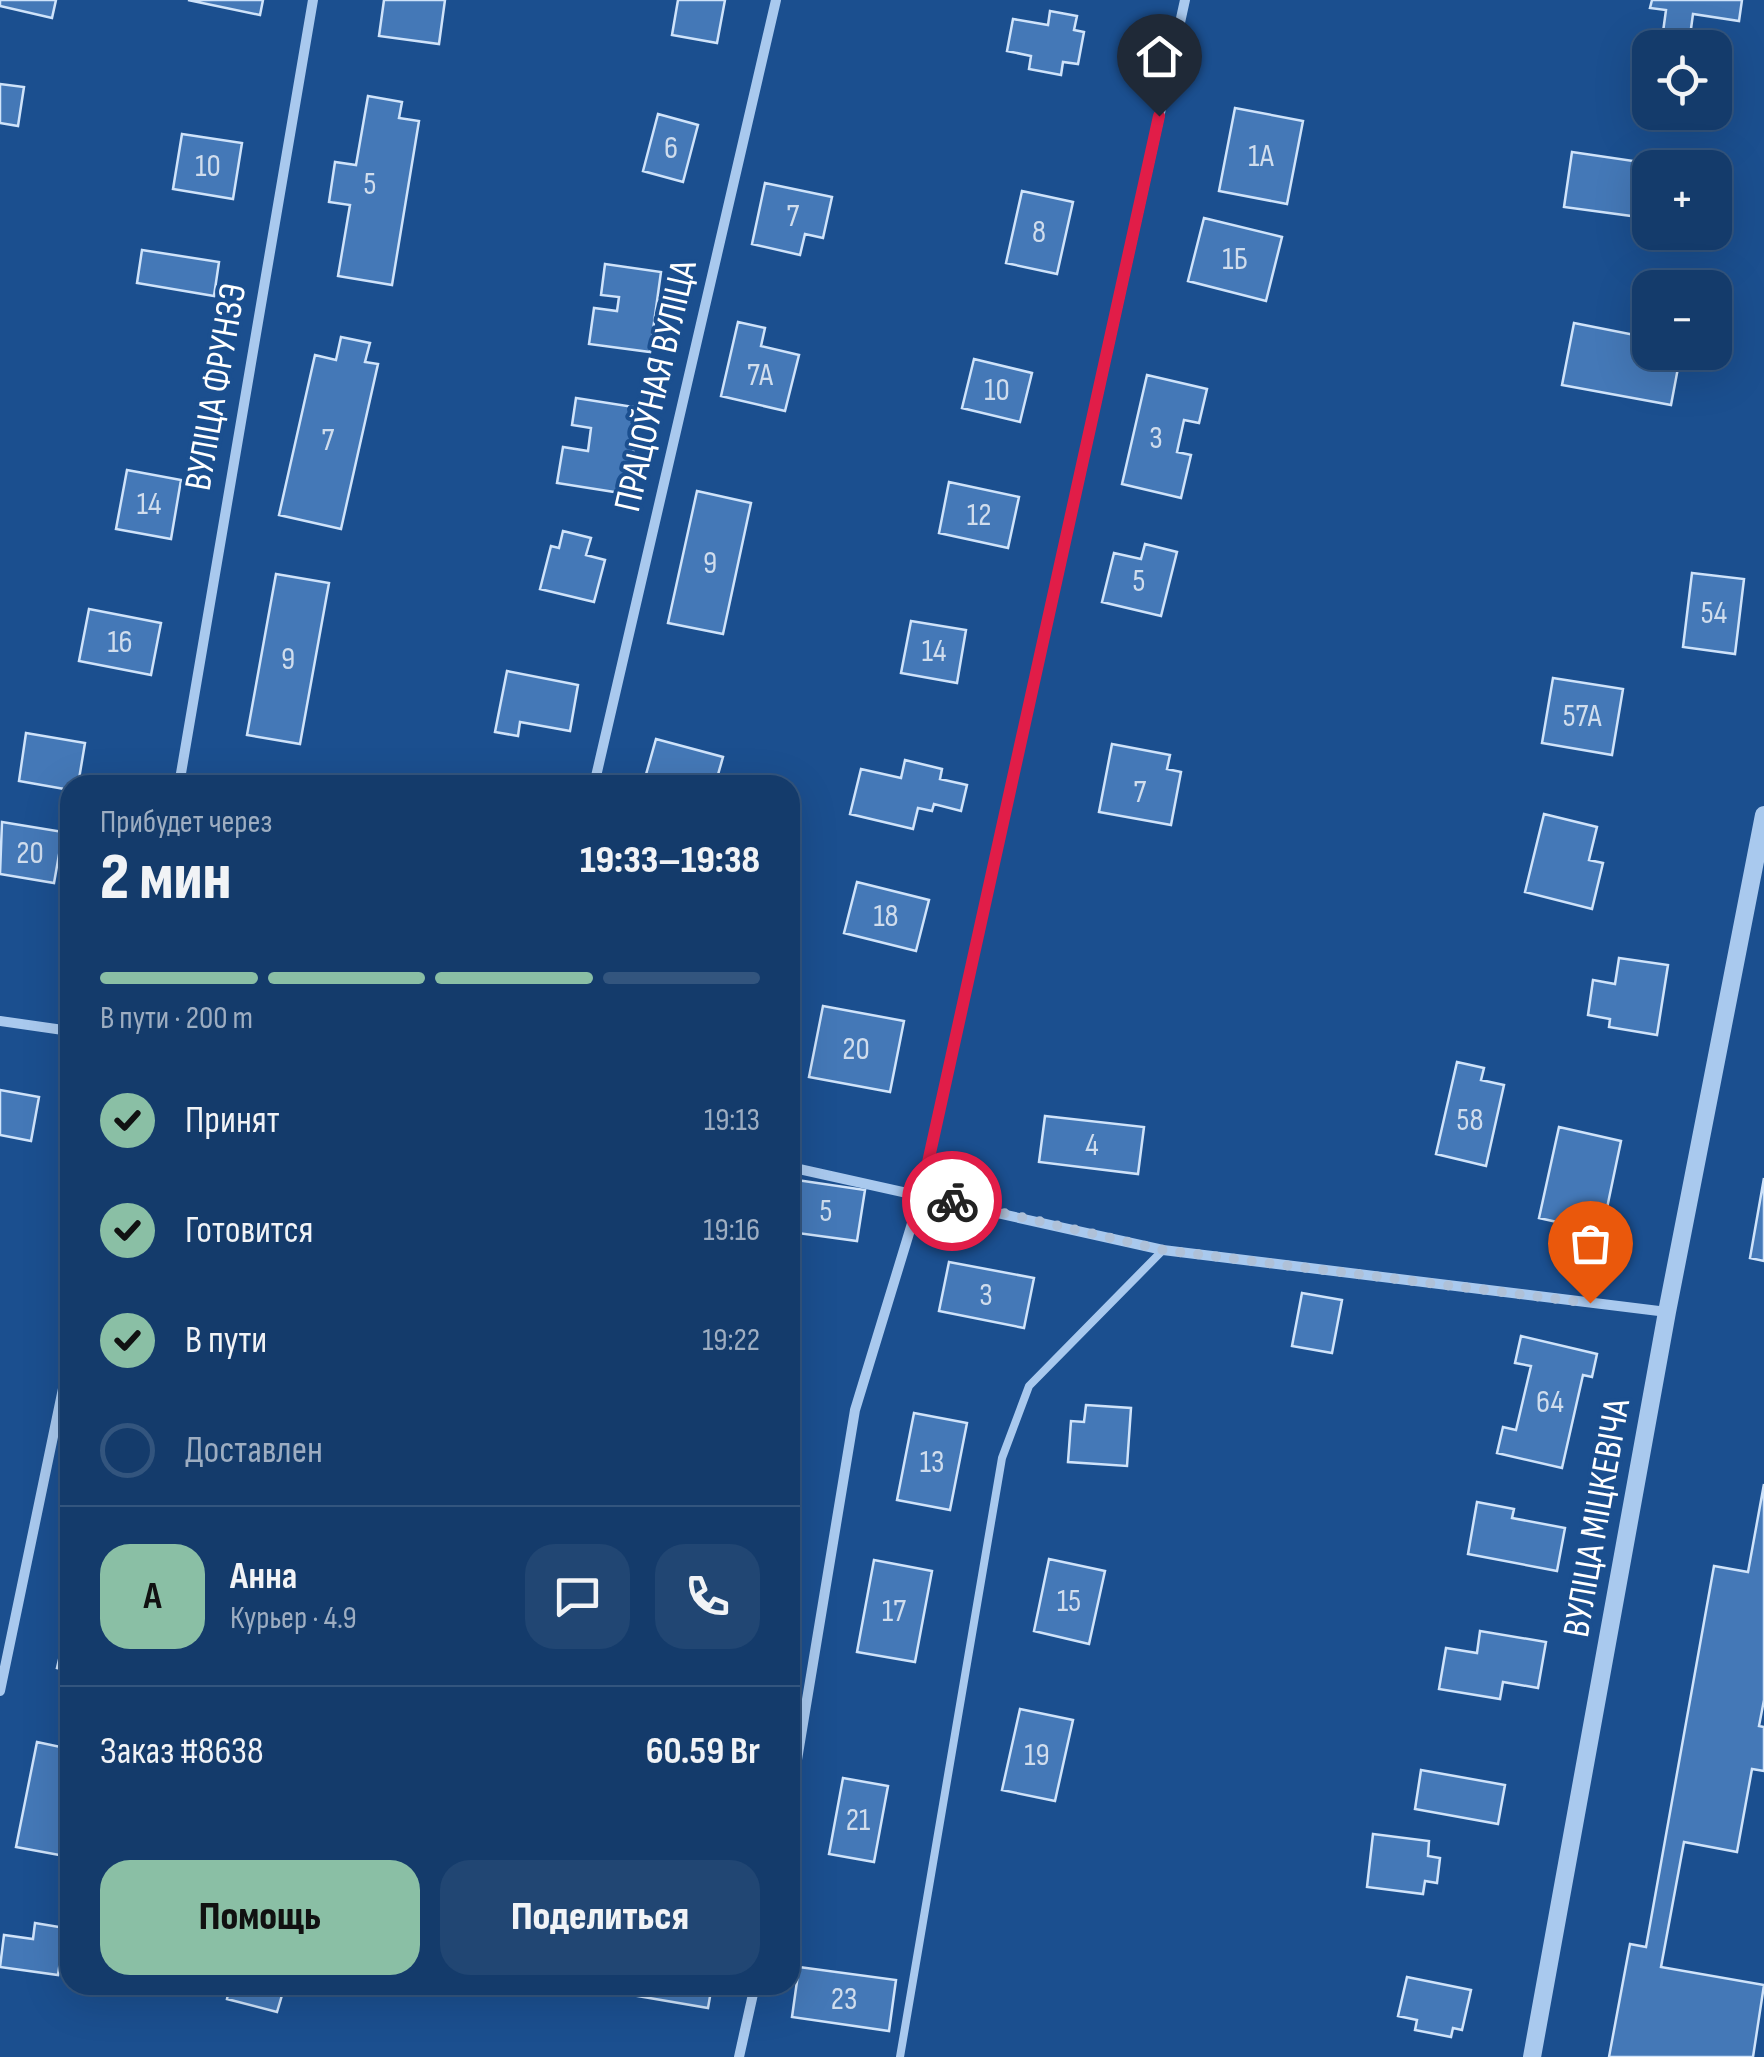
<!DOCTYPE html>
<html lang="ru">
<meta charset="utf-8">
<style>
body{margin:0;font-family:"Sofia Sans Condensed",sans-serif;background:#214673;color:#f1f3f6;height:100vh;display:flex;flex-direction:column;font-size:38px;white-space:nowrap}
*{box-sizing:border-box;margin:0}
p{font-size:32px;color:#9dadc1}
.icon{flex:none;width:55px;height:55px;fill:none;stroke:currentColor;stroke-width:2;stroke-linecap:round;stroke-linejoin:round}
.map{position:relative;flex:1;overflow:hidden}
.details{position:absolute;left:60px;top:775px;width:740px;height:1220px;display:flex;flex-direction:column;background:#143b6b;border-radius:30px;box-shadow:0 10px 40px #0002,0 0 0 2px #33557e}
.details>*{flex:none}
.fabs{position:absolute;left:1632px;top:30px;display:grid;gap:20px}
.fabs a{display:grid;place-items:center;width:100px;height:100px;border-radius:20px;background:#143b6b;box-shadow:0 10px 40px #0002,0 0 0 2px #33557e;font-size:50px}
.pin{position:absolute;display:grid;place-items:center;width:85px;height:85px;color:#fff;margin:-102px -42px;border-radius:50% 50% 50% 0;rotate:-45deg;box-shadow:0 0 10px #0007}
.pin .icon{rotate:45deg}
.courier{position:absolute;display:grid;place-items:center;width:100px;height:100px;margin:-50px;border:8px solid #e11d48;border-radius:50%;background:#fff;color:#222;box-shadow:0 2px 12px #0007}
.head em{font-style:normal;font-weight:800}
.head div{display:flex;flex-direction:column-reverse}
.head{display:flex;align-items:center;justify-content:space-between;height:170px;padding:0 40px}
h1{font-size:65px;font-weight:800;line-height:75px}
.bar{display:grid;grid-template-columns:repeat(4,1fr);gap:15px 10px;align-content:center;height:120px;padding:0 40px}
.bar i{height:12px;border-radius:8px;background:#33557e}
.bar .current{background:#8abfa5}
.bar p{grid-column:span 4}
.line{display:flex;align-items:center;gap:25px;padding:0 40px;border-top:2px solid #33557e}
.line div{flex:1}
.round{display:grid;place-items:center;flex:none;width:105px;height:105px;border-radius:30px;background:#214673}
ol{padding:0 40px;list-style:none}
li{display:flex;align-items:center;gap:30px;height:110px}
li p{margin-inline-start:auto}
li .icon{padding:10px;border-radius:50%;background:#8abfa5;color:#111;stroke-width:4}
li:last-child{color:#9dadc1}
li i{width:55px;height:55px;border:5px solid #33557e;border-radius:50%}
.cta{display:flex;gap:20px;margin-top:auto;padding:20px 40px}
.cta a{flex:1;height:115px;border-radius:30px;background:#8abfa5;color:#111;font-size:40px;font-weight:800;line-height:115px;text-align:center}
.cta a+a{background:#214673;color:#f1f3f6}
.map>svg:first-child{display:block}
</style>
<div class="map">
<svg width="1764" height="2057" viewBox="0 0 1764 2057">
<rect width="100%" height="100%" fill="#1b4f8f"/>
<path fill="#4478b7" stroke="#cfe3fa" stroke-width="2.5" d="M0,0h56l-4,18 -52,-12z
M188,0h75l-3,15z
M384,0h61l-6,44 -60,-8z
M678,0h47l-8,43 -45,-8z
M1652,0h90l-3,21 -46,-7 -3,22 -27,-4 3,-22 -16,-2z
M1050,11l27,5 -3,14 10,2 -6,32 -15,-2 -2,13 -32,-6 2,-13 -24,-5 6,-32 35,6z
M0,84l24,3 -6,39 -18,-3z
M368,96l34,6 -3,16 20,3 -27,164 -54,-9 12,-71 -21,-3 6,-40 21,3z
M1235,108l68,13 -16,83 -68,-13z
M658,114l40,11 -15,57 -40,-11z
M182,134l60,9 -9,56 -60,-10z
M1572,152l75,11 -8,54 -75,-10z
M765,183l67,14 -9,41 -18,-4 -5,21 -48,-11z
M1022,191l51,11 -16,72 -51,-11z
M1204,218l78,19 -16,64 -78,-20z
M142,250l77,12 -5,34 -77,-13z
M605,264l56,8 -11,80 -61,-8 5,-36 23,3 2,-14 -18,-2z
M738,322l27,6 -4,18 38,9 -14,56 -64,-15z
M1574,323l76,15v14h31l-10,53 -109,-20z
M341,337l29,6 -5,19 13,2 -37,165 -62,-14 36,-160 21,5z
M974,359l58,14 -12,49 -58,-14z
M1147,375l60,14 -8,34 -15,-3 -7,32 14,3 -10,43 -59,-14z
M576,398l64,10 -13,86 -70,-11 6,-36 25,4 3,-23 -19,-3z
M127,470l54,10 -10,59 -55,-10z
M949,482l70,15 -11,51 -69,-15z
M697,491l54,12 -28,131 -55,-11z
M563,531l28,7 -5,17 19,5 -11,42 -54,-13 11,-43 8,2z
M1145,544l32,8 -16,64 -59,-14 12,-49 27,6z
M1692,573l52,6 -9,75 -52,-7z
M276,574l53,9 -29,161 -53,-9z
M89,609l72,14 -10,52 -72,-14z
M911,621l55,9 -9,53 -56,-10z
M507,671l71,14 -8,46 -50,-9 -2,14 -23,-4z
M1553,678l70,11 -11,66 -70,-12z
M26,733l59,10 -7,42h-8v5l-51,-9z
M656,739l67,18 -8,28h-72z
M1112,744l58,11 -3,14 14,3 -10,53 -72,-13z
M905,760l37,9 -2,10 27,6 -6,26 -27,-7 -2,7 -14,-3 -5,21 -63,-15 11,-45 40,9z
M1544,814l53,13 -8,33 14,3 -11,46 -67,-17z
M2,822l61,10 -9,51 -54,-9z
M857,882l72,18 -13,51 -72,-18z
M1619,958l49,7 -11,70 -48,-8 1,-8 -22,-4 5,-35 22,4z
M823,1006l81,15 -14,71 -81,-15z
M1457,1062l27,6 -3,12 23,5 -18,81 -50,-12z
M0,1090l39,7 -8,44 -31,-6z
M1045,1116l99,11 -6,47 -99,-12z
M1559,1127l62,14 -19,91 -63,-14z
M1764,1178v83l-14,-3z
M790,1179l75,11 -8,51 -67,-9z
M949,1262l85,16 -10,50 -85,-17z
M1302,1293l40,7 -10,53 -40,-7z
M1521,1336l76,18 -5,23 -9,-2 -21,93 -65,-15 6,-26 13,3 15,-64 -16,-3z
M1086,1405l45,3 -4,58 -59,-4 3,-41 13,1z
M914,1413l53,10 -17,87 -53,-10z
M1764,1484v216l-5,26 5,1v44l-12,-2 -15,83 -53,-10 -23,125 103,18 -11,72h-144l21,-113 16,3 68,-381 34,6z
M1477,1502l37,7 -2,9 53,10 -8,43 -89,-17z
M1049,1559l56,12 -16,73 -55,-13z
M874,1560l58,11 -17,91 -58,-10z
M1480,1631l66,11 -8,46 -35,-6 -3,17 -61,-10 7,-41 31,5z
M65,1634l5,1v36l-13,-3z
M1020,1709l53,11 -18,81 -53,-11z
M37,1742l33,7v108l-54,-10z
M1421,1770l84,15 -7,39 -83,-15z
M843,1778l45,8 -14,76 -45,-8z
M1373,1834l56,7 -1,15 12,2 -3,25 -12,-2 -2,13 -56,-7z
M35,1923l30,5 -7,47 -58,-8 4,-32 29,4z
M799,1967l97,13 -7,51 -97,-14z
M1407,1977l64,13 -9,40 -9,-2 -2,9 -36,-7 2,-10 -19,-4z
M230,1985h55l-8,27 -50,-13z
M622,1985h90l-4,23 -88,-15z"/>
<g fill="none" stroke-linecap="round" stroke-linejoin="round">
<path stroke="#a9c9ee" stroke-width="8" d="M900,2057l102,-599 27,-72 134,-136"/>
<path stroke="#a9c9ee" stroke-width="10" d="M179,785l134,-785
M594,785l182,-785
M0,1021l70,10
M790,1167l373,83 504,62
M0,1691l70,-336
M790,1802l65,-392 66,-216 264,-1194
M739,2057l16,-72"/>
<path stroke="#a9c9ee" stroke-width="18" d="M1532,2057l135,-745 97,-497"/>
</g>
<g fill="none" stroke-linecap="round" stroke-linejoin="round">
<path stroke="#afc1d8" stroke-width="10" stroke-dasharray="0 18" d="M952,1201l211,49 427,53"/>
<path stroke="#e11d48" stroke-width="12" d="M952,1201l-31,-7 238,-1078"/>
</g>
<g text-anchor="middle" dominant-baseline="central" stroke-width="8" stroke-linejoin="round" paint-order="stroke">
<g font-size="32" fill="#d0dded">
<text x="671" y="148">6</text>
<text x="1261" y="156">1А</text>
<text x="208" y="166">10</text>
<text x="370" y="184">5</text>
<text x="793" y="216">7</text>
<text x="1039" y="232">8</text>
<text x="1235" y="259">1Б</text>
<text x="760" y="375">7А</text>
<text x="997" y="390">10</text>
<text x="1156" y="438">3</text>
<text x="328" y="440">7</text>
<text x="149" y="504">14</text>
<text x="979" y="515">12</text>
<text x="710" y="563">9</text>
<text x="1139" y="581">5</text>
<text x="1714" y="613">54</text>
<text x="120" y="642">16</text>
<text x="934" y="651">14</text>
<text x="288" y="659">9</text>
<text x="1582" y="716">57А</text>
<text x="1140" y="792">7</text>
<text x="30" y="853">20</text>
<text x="886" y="916">18</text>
<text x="856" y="1049">20</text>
<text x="1470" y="1120">58</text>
<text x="1092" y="1145">4</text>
<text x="826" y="1211">5</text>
<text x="986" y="1295">3</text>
<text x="1550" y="1402">64</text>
<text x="932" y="1462">13</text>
<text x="1069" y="1601">15</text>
<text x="894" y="1611">17</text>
<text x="1037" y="1755">19</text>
<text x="858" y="1820">21</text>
<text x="844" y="1999">23</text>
</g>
<g font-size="38" fill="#fff" stroke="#1b4f8f">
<text transform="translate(656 386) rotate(-77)">ПРАЦОЎНАЯ ВУЛІЦА</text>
<text transform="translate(216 387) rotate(-80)">ВУЛІЦА ФРУНЗЭ</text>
<text transform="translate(1597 1518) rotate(-80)">ВУЛІЦА МІЦКЕВІЧА</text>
</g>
</g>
</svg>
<div class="fabs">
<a><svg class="icon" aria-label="locate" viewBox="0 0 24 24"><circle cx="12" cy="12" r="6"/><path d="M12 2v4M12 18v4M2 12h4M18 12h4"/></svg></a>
<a>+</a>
<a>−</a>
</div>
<div class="pin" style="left:1590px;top:1303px;background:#ea580c"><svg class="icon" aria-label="bag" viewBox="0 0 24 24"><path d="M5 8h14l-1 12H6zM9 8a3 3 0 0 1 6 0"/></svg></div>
<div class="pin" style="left:1159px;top:116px;background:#1f2937"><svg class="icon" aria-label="home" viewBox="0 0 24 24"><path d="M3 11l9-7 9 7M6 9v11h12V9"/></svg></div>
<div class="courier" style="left:952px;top:1201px"><svg class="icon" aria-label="bike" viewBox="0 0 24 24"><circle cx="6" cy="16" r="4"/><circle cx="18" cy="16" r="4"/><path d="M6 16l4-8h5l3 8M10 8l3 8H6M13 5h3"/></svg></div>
<section class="details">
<div class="head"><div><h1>2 мин</h1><p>Прибудет через</p></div><em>19:33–19:38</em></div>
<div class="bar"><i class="current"></i><i class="current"></i><i class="current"></i><i></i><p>В пути · 200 m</p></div>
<ol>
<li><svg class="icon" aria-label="check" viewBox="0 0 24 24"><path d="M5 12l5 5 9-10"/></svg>Принят<p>19:13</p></li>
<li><svg class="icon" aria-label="check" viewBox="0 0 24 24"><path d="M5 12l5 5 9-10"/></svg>Готовится<p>19:16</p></li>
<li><svg class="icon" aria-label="check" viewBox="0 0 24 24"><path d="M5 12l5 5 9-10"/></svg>В пути<p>19:22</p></li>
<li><i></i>Доставлен</li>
</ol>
<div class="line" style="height:180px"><b class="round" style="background:#8abfa5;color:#111">А</b><div><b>Анна</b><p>Курьер · 4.9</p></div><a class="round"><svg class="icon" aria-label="chat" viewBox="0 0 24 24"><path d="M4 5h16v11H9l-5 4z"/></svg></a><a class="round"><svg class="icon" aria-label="phone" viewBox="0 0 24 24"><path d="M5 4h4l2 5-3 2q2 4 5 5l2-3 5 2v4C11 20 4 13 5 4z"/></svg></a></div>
<div class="line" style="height:130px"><div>Заказ #8638</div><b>60.59 Br</b></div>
<div class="cta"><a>Помощь</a><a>Поделиться</a></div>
</section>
</div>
